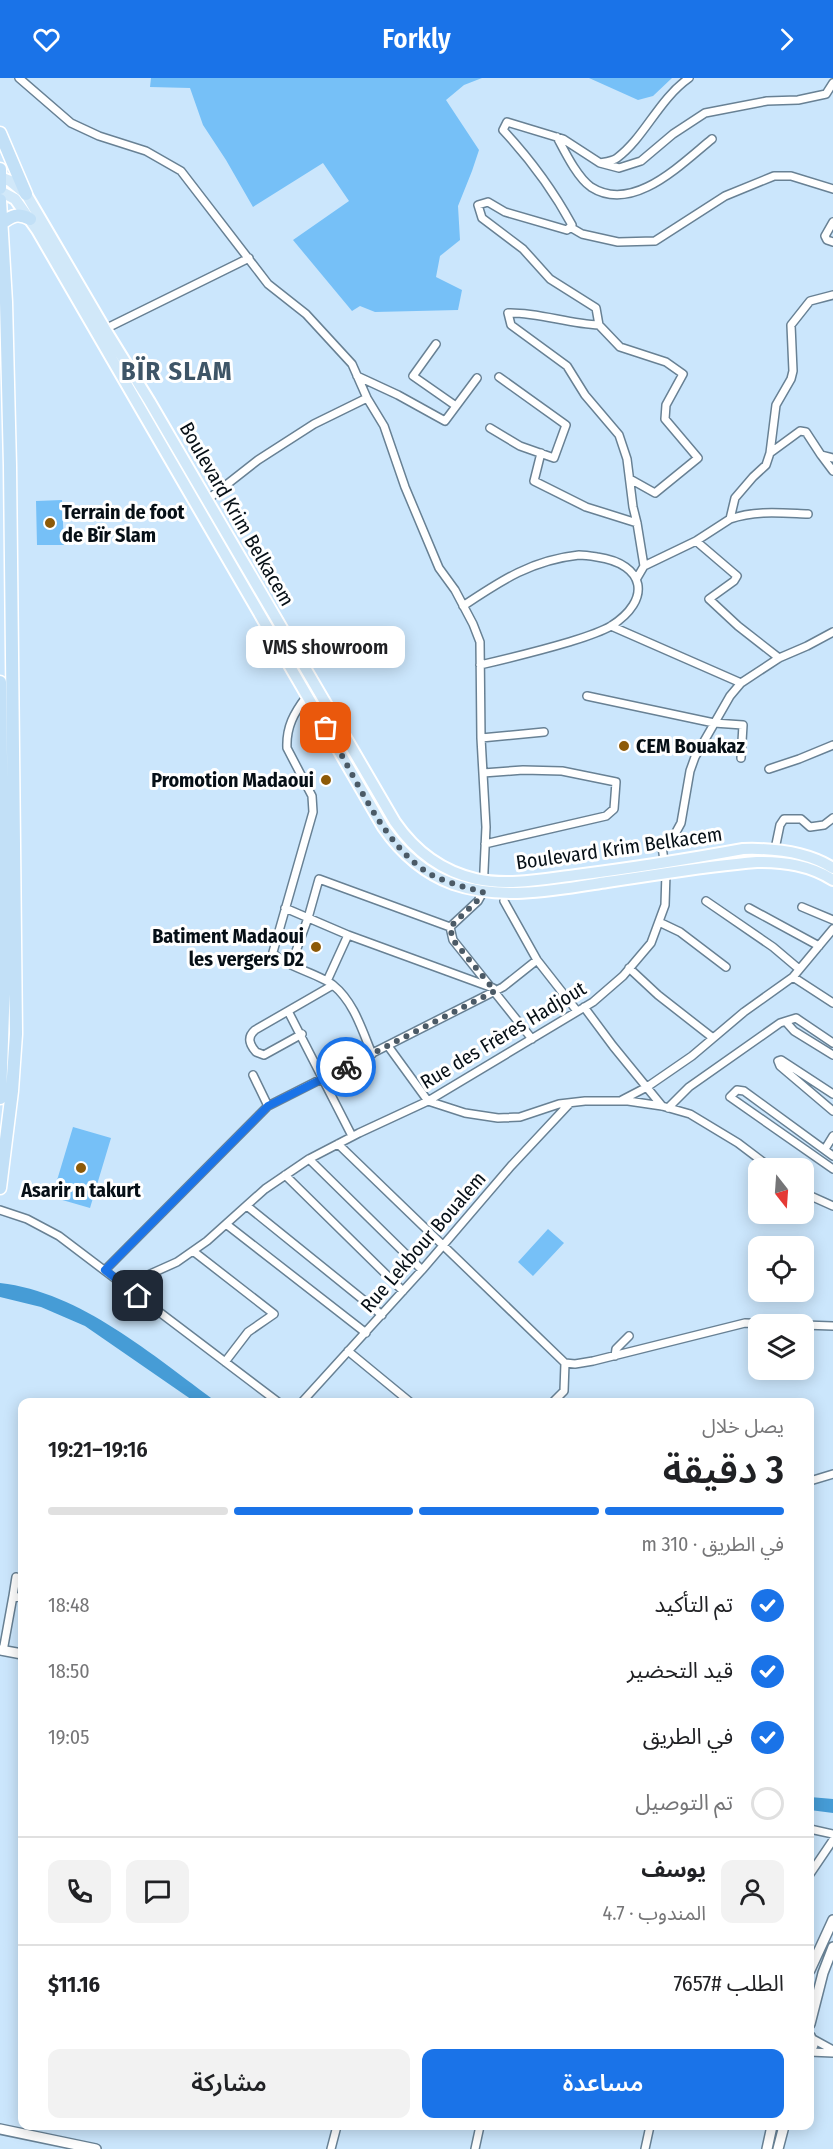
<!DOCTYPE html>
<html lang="ar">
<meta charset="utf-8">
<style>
body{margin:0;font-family:"Fira Sans Condensed","Noto Sans Arabic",sans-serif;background:#f2f2f2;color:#202124;direction:rtl;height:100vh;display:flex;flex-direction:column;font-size:22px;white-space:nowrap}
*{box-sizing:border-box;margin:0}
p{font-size:20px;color:#757577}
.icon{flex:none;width:33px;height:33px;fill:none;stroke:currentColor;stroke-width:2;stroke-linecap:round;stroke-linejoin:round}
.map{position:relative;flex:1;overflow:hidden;direction:ltr}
.details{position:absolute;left:18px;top:1320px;width:796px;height:732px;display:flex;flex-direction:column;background:#fff;border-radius:12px;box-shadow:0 3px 15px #0003;direction:rtl}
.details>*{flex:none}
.needle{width:39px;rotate:163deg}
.buttons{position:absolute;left:748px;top:1080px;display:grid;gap:12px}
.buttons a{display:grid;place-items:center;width:66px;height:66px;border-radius:12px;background:#fff;box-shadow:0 3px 15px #0003;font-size:30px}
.pin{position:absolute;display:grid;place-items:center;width:51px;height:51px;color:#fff;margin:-26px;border-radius:12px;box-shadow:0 3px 9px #0006}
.courier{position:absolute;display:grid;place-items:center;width:60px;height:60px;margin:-30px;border:4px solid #1a73e8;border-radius:50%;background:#fff;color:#222;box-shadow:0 2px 8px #0007}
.bubble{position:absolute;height:42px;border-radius:12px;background:#fff;box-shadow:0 3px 15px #0003;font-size:20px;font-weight:600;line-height:42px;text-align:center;direction:rtl}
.headline em{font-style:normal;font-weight:600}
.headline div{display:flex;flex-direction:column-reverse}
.headline{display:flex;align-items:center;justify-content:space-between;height:102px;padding:0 30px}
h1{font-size:39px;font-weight:600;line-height:45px}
.bar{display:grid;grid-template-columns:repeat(4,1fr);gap:9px 6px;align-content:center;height:72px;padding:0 30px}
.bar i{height:8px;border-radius:4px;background:#e0e0e0}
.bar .selected{background:#1a73e8}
.bar p{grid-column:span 4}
.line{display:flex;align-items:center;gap:15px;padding:0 30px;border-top:2px solid #e0e0e0}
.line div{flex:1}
.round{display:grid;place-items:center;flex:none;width:63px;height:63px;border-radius:12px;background:#f2f2f2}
ol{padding:0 30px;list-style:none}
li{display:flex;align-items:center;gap:18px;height:66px}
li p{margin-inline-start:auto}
li .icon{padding:6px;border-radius:50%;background:#1a73e8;color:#fff;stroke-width:4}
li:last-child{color:#757577}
li i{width:33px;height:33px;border:3px solid #e0e0e0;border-radius:50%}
.action{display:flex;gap:12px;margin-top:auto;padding:12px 30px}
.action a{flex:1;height:69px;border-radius:12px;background:#1a73e8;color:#fff;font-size:24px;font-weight:600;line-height:69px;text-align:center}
.action a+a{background:#f2f2f2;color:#202124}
header{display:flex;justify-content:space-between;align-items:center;height:78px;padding:0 30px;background:#1a73e8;color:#fff;font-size:27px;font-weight:600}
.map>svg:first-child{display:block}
</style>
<header><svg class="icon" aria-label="forward" viewBox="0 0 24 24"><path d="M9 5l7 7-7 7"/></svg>Forkly<svg class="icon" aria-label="heart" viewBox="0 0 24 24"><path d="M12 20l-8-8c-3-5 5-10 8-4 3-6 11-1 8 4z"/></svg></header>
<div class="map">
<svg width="833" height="2071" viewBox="0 0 833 2071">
<rect width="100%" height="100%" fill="#cbe6fc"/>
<path fill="#76c0f7" d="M151,0h331l-18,7 -18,15 33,50 -7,21 -14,35 2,34 -20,16 -4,21 26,13 -4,20 -83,2 -15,-6 -8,5 -59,-71 56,-39 -26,-38 -70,44 -27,-47 -23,-35 -13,-37 -40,-1z
M589,0h83l-19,18 -15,4z
M62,422l2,45h-27l-1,-44z
M73,1049l38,11 -21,70 -38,-11z
M548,1151l16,14 -31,33 -15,-14z"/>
<path fill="#469cd6" d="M0,1205c81,9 153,73 217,119h-22l-110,-76 -44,-19 -41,-10z
M810,1719l23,2v14l-23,-3z"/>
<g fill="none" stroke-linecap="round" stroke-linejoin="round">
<g stroke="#688194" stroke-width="10">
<path id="minor" d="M19,0l52,45 28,13 47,15 35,20 87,113 38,30 46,50 15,34 17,28 21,61 34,81 16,22 18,34 7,18 1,96 5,89 -3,65 -5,9 -28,26 3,13 79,99
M557,59c8,15 20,40 34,50 42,27 90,-23 121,-48
M600,85l19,5 22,-7 32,-27 32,-21 62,-12 31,-1 28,-6 7,-11
M833,144l-8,14 2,4 6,2
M570,149l12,7 36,8 37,-1 70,-45 49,-20h17l42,13
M599,247l21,22 46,15 17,12 -17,31 -1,14 33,39 -43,35 -25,-14
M105,251l144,-71
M436,266l-23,32 43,30
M357,298l41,19 47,26 32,-43
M490,350l30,18 34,12 12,-33 -67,-48
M541,375l-7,28 52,26 51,16
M770,375l6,-48 15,-26 2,-8 -2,-46 19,-24 23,-6
M821,377l12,16
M207,422l51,-40 56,-36 53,-26
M730,441c25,-9 52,-6 78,-5
M696,463l41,35 -3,5 -25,18 29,27 41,32
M644,488l52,-25 34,-22 5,-21 18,-21 13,-12 4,-12 30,-22 6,1 15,23 12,3
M637,500l7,-12 -7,-43 -4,-16 -6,-48 -8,-24 -34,-40 -18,-29 -56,-41 -3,-12c30,-1 60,11 91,12l-3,-17 -46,-29 -27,-30 -41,-31 -4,-13 10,-3 17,10 62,18 5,-5c-19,-35 -42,-66 -69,-95l4,-8 56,17 37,24c5,-1 13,-2 17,-5 28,-21 41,-58 72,-80
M463,528c39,-26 69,-46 116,-51 6,0 12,1 18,2 49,7 55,43 14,69 -12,7 -29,12 -42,16 -30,9 -59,16 -89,23
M611,548l130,57
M587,618l127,27 29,2 -2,33
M306,619c-12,16 -20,30 -19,51l25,48 1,16 -40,140c5,12 47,22 60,33 21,17 29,45 39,69
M481,660l63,-6
M769,691l30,-10 34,-14
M483,695l40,-3 39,1 54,11 -2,27 -8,7 -121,28
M775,771l5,-24 4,-6h17l9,8 14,-2 9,-7
M504,823l33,59 40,51
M706,823l67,46 26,22
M802,829l31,13
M285,830l63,27 145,53
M749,830l70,38
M659,844l21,10 46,35
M291,887l17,-47 11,-39 131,48
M629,890l29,27 55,43
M793,899l40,26
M327,903l21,-46
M584,929l29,39 49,60
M288,933l64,125
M786,944l8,9 39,24
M302,956l-38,21 -8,-3c-7,-8 -9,-15 -1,-22l78,-45
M388,968l40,55 37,12 33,5 22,-1 39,-13 26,-3h43l34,5 28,8 48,29 33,25
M253,997l15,31
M833,1016l-52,-34 -3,1 2,5 53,45
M622,1022l25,-13 45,-31 52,-44 49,-35 40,-48
M668,1030l21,-21 91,-64 16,-5 37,25
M338,1066l227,219 10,1 18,-3 152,-38 43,1
M825,1071l8,-13
M833,1078l-89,-65 -7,-1 -7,7 103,72
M309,1081l113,111
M285,1097l118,116
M804,1115l29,13
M247,1128l135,109
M0,1132l27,9 32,17 219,166
M226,1146l140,109
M193,1173l81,63 -26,18 -23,30
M105,1192l163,-164 235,-119 34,-27
M120,1204l28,-7 29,-13 30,-21 58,-52 44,-30 50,-26 69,-32 165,-99 30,-26 28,-33 14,-38 1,-32 -4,-26 13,-13 6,-11 9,-52 5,-14 35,-61 11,-13 38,-25 28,-12 26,-14
M804,1247l29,1
M348,1273l62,51
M615,1278l1,-7 13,-13
M302,1324l120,-132 89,-104 59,-63
M553,1324l11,-11 1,-28
M810,1403l23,-7
M16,1499l-3,19 9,2
M3,1573l10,-55
M810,1751l23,5
M810,1796l23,-34
M811,1960l22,12
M810,1974l23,1
M331,2071l6,-23
M475,2071l5,-23
M645,2071l5,-23"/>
</g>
<g stroke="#688194" stroke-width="12">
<path id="tertiary" d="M0,1572l22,4
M810,1892l23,-50
M810,1946l13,-51 10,-26
M810,1958l3,9 -3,6
M0,2051l96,20
M767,2071l5,-23
M778,2071l6,-23"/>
</g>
<g stroke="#fff" stroke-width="14">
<path id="primary" d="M0,99l10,4 16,13 79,135 45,73 245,420c20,29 46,49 81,57 32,7 67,0 100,-4 56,-7 112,-16 167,-26 31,-1 63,2 90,19
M0,113l15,8 22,31 346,597c18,26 40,46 70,57 49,17 103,6 154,-2 50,-7 99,-16 150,-20 28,0 52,3 76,18"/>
</g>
<g stroke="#fff" stroke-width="15">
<path id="trunk" d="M0,55l26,61
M0,91v19
M0,122l6,102 4,164 6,568 -4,57 -12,97
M1,146c11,-9 17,-11 29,-5
M0,604l4,300 -4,116"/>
</g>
<use href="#minor" stroke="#fff" stroke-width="7"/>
<use href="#tertiary" stroke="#fff" stroke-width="9"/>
<use href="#primary" stroke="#d1e8f9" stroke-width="10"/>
<use href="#trunk" stroke="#c2e0f7" stroke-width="12"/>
</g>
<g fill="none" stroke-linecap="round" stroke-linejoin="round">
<path stroke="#4b5a66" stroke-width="6" stroke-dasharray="0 10.8" d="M326,650c30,48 55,116 104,146 17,9 35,13 53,18l-5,8 -28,27 3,13 42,51 -149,76"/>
<path stroke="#1a73e8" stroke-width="8" d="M138,1218l-33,-26 163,-164 78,-39"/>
</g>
<g fill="#8d5a08" stroke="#fff" stroke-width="2">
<circle cx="50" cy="445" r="6"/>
<circle cx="624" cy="668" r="6"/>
<circle cx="326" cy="702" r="6"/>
<circle cx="316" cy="869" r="6"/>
<circle cx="81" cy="1090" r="6"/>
</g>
<g text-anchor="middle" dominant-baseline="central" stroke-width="6" stroke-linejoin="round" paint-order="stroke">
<g font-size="20" font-weight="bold" fill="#060f16" stroke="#fff" text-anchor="start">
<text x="62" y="434">Terrain de foot<tspan x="62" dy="23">de Bïr Slam</tspan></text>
<text x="636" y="668">CEM Bouakaz</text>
<text x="314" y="702" text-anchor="end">Promotion Madaoui</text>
<text x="304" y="858" text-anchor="end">Batiment Madaoui<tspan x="304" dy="23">les vergers D2</tspan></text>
<text x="81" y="1112" text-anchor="middle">Asarir n takurt</text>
</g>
<g font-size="20" fill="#060f16" stroke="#fff">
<text transform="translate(237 436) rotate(60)">Boulevard Krim Belkacem</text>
<text transform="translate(619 770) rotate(-8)">Boulevard Krim Belkacem</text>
<text transform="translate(503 957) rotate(-31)">Rue des Frères Hadjout</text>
<text transform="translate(423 1164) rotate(-49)">Rue Lekbour Boualem</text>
</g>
<g font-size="26" font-weight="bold" letter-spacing="1.5" fill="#3e5567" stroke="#fff">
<text x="177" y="293">BÏR SLAM</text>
</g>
</g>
</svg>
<div class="buttons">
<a><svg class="needle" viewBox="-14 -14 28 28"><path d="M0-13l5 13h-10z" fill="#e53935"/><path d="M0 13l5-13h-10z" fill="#757577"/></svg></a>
<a><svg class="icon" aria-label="locate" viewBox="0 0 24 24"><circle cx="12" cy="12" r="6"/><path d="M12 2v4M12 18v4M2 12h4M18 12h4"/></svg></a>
<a><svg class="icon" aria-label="layers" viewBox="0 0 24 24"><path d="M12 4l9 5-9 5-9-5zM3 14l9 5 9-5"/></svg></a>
</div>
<div class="pin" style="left:326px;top:650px;background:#ea580c"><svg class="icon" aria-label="bag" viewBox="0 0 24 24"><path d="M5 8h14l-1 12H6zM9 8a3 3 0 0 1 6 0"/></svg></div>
<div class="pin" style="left:138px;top:1218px;background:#1f2937"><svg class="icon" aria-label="home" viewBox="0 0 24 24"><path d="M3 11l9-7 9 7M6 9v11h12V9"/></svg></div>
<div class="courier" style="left:346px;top:989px"><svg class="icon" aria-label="bike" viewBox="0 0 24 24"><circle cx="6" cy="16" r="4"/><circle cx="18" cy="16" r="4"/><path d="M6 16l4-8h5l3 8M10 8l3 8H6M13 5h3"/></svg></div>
<div class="bubble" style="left:246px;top:548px;width:159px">VMS showroom</div>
<section class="details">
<div class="headline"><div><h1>3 دقيقة</h1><p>يصل خلال</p></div><em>19:16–19:21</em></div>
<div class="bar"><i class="selected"></i><i class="selected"></i><i class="selected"></i><i></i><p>في الطريق · 310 m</p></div>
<ol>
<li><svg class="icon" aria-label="check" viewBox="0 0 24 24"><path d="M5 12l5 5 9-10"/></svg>تم التأكيد<p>18:48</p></li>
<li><svg class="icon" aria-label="check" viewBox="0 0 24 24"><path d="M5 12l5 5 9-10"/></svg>قيد التحضير<p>18:50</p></li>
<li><svg class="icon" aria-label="check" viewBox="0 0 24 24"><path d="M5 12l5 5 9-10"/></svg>في الطريق<p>19:05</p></li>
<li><i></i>تم التوصيل</li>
</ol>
<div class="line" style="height:108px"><a class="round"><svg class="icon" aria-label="person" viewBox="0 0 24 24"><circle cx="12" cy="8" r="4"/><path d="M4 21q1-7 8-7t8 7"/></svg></a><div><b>يوسف</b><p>المندوب · 4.7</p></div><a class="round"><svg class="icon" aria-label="chat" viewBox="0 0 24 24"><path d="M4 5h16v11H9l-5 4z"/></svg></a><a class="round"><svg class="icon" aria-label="phone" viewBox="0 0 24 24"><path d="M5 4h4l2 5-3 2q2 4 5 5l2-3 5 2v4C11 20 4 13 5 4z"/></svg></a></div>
<div class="line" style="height:78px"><div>الطلب #7657</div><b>$11.16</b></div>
<div class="action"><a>مساعدة</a><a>مشاركة</a></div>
</section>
</div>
